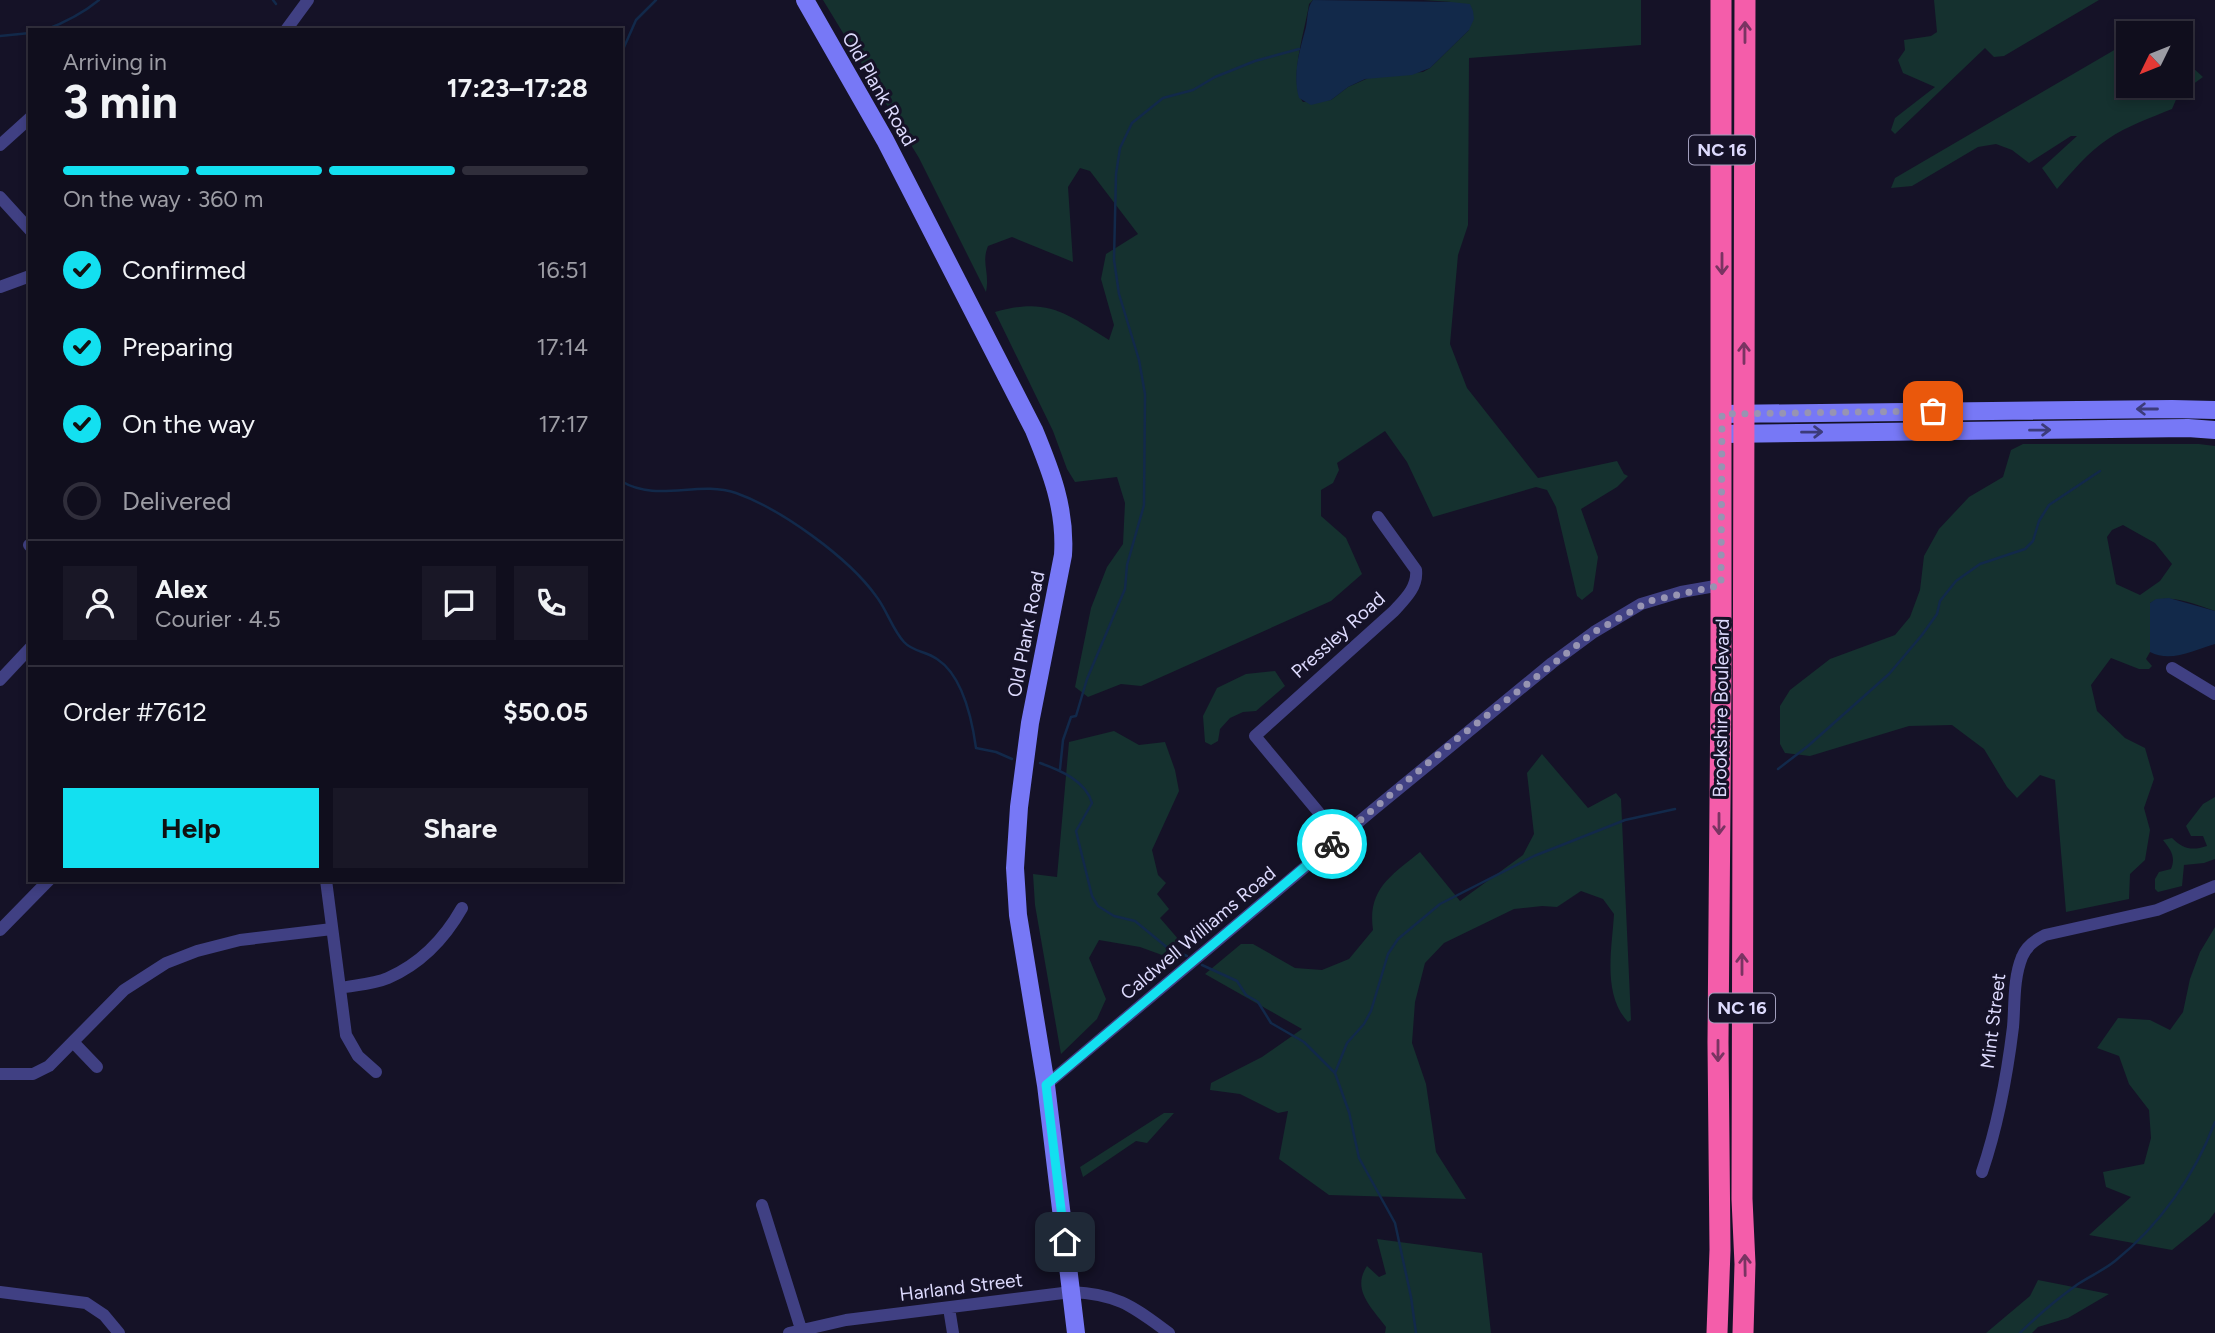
<!DOCTYPE html>
<meta charset="utf-8">
<style>
body{margin:0;font-family:Figtree,sans-serif;background:#191726;color:#f1f3f6;height:100vh;display:flex;flex-direction:column;font-size:26px;white-space:nowrap}
*{box-sizing:border-box;margin:0}
p{font-size:23px;color:#9c9ca4}
.icon{flex:none;width:38px;height:38px;fill:none;stroke:currentColor;stroke-width:2;stroke-linecap:round;stroke-linejoin:round}
.map{position:relative;flex:1;overflow:hidden}
.sheet{position:absolute;left:28px;top:28px;width:595px;height:854px;display:flex;flex-direction:column;background:#100e1d;border-radius:0px;box-shadow:0 4px 10px #0003,0 0 0 2px #302e3b}
.sheet>*{flex:none}
.needle{width:46px;rotate:227deg}
.tools{position:absolute;left:2116px;top:21px;display:grid;gap:14px}
.tools a{display:grid;place-items:center;width:77px;height:77px;border-radius:0px;background:#100e1d;box-shadow:0 4px 10px #0003,0 0 0 2px #302e3b;font-size:35px}
.pin{position:absolute;display:grid;place-items:center;width:60px;height:60px;color:#fff;margin:-30px;border-radius:14px;box-shadow:0 4px 10px #0006}
.courier{position:absolute;display:grid;place-items:center;width:70px;height:70px;margin:-35px;border:5px solid #13e0f0;border-radius:50%;background:#fff;color:#222;box-shadow:0 2px 9px #0007}
.summary em{font-style:normal;font-weight:700}
.summary div{display:flex;flex-direction:column-reverse}
.summary{display:flex;align-items:center;justify-content:space-between;height:119px;padding:0 35px}
h1{font-size:46px;font-weight:700;line-height:52px}
.bar{display:grid;grid-template-columns:repeat(4,1fr);gap:10px 7px;align-content:center;height:84px;padding:0 35px}
.bar i{height:9px;border-radius:5px;background:#302e3b}
.bar .current{background:#13e0f0}
.bar p{grid-column:span 4}
.line{display:flex;align-items:center;gap:18px;padding:0 35px;border-top:2px solid #302e3b}
.line div{flex:1}
.round{display:grid;place-items:center;flex:none;width:74px;height:74px;border-radius:0px;background:#191726}
ol{padding:0 35px;list-style:none}
li{display:flex;align-items:center;gap:21px;height:77px}
li p{margin-inline-start:auto}
li .icon{padding:7px;border-radius:50%;background:#13e0f0;color:#111;stroke-width:4}
li:last-child{color:#9c9ca4}
li i{width:38px;height:38px;border:4px solid #302e3b;border-radius:50%}
.button{display:flex;gap:14px;margin-top:auto;padding:14px 35px}
.button a{flex:1;height:80px;border-radius:0px;background:#13e0f0;color:#111;font-size:28px;font-weight:700;line-height:80px;text-align:center}
.button a+a{background:#191726;color:#f1f3f6}
.map>svg:first-child{display:block}
</style>
<div class="map">
<svg width="2215" height="1333" viewBox="0 0 2215 1333">
<rect width="100%" height="100%" fill="#151227"/>
<path fill="#15312f" fill-rule="evenodd" d="M823,0h490l-4,4c-3,23 -22,80 -6,98l28,-2 17,-13 25,-11 50,-4 7,-4 39,-38 -18,-28 -28,-2h218v45l-172,13 -1,167 -10,30 -8,89 17,44 71,90 79,-17 7,13 4,2 -11,11 -36,22 17,48 -5,34 -11,9 -5,-4 -21,-89 -9,-17 -11,-3 -103,30 -26,-55 -22,-31 -48,32 2,7 -6,13 -12,7v26l25,22 16,36 -31,27 -190,85 -20,-2 -33,13 -13,-10 16,-79 16,-41 16,-23 2,-41 -8,-26 -42,5 -8,-13 -14,-38 -58,-119c53,-15 70,1 114,28l5,-15 -13,-46 5,-25 32,-20 -48,-63 -10,-3 -12,19 5,75 -61,-25 -24,9c-7,17 2,26 -2,46l-67,-134z
M1934,0h165l-95,56 -10,1 -9,-9 -90,86 -4,-4 4,-12 40,-31 -32,-14 -5,-13 7,-10 -1,-10 27,-4 6,-4z
M2128,42v44h52l1,-29 22,20 -25,18 -6,14c-22,9 -45,17 -64,30 -20,13 -36,33 -51,50l-15,-21 35,-32h-6l-42,27 -17,-13 -16,-6 -18,3 -66,39 -21,2 4,-10z
M2023,444h176l16,2v165c-18,-6 -47,-19 -65,-8v49l-4,7 6,7 -3,3h-10l-28,-11 -20,27 6,26 28,27 20,10 9,31 -10,29 6,22 -5,30 -15,14 -1,25 -63,13 -11,-132 -15,-5 -23,23 -10,-11 -23,-38 -32,-24 -43,1 -99,30 -25,-3 -5,-9v-38l10,-16 40,-31 65,-24 15,-18 10,-27 4,-34 15,-27 30,-32 34,-20 8,-27zM2123,525l32,18 17,21 -12,17 -20,14 -24,-11 -9,-47 5,-7z
M1275,671l10,15 -29,25 -13,1 -13,6 -10,11 -2,12 -7,4 -6,-3 -2,-26 14,-28 29,-14z
M1114,731l25,14 26,-3 10,28 4,21 -27,59 6,25 8,8 -9,11 12,15 -9,9 19,22 -17,15 -22,-8 -41,-7 -10,18 17,41 -9,20 -36,35 -26,-149 -2,-31 24,3 12,-135z
M1542,754l46,54 28,-15 5,6 10,221 -3,2c-26,-28 -16,-73 -14,-108l-11,-15 -22,-8 -24,16 -15,-1 -28,3 -70,34 -19,20 -10,39 -3,41 14,41 10,68 30,47 -137,-4 -50,-36 9,-48 -10,2 -38,-19 -30,-4 1,-7 51,-26 40,-28 -97,-55 36,-30h12l42,24 27,2 27,-11 24,-29c-6,-41 19,-55 47,-78l40,49 63,-46 11,-21 -7,-61z
M2215,797v62l-11,4 -20,2 -2,21 -24,6 -3,-3v-10l4,-7 12,-3c5,-12 0,-19 -8,-29l9,-2c11,11 20,13 35,8l-4,-10h-12l-5,-10 17,-22z
M2215,927v285l-6,8 -37,30 -83,-15 42,-38 -25,-10 -3,-15 41,-8 7,-26 -2,-28 -20,-26 -10,-28 -22,-8 21,-30 32,2 20,10 13,-18 7,-33 10,-27z
M1164,1113h10l-27,30 -11,-2 -53,36 -3,-10z
M1377,1239l105,14 9,80h-106l1,-6c-14,-19 -35,-37 -19,-61l12,11 7,-3z
M2038,1280l71,14 -41,24 -30,9 -6,6h-46l44,-37z"/>
<path fill="#12294a" d="M1313,0l138,2 19,2 3,7 1,8 -5,11 -39,38 -18,7 -47,4 -17,8 -17,13 -20,5 -12,-7c-7,-25 1,-48 7,-71 2,-10 1,-20 7,-27z
M2169,598l46,13v33c-21,6 -44,19 -65,8v-49l6,-4z"/>
<g fill="none" stroke-linecap="round" stroke-linejoin="round">
<path stroke="#12294a" stroke-width="2.5" d="M273,0l3,4
M45,30c21,-8 37,-16 54,-30
M0,36l30,-3
M621,54l15,-34 20,-20
M621,481c36,22 77,-1 115,12 45,16 112,64 140,103 11,14 16,33 28,46 9,10 22,9 33,17 26,17 35,60 39,89l20,4 16,7
M1040,763c20,7 46,18 52,40l-16,28 16,65 6,10 16,10 21,5 34,28 18,7
M1060,769l3,-29 8,-23 5,-1 11,-37 38,-90 2,-24 17,-60 1,-111 -6,-34 -20,-66 -5,-34 2,-86 4,-26 12,-25 31,-25 30,-8 22,-13 40,-16 44,-12
M1778,769l30,-23 81,-72 33,-39 15,-21 3,-13 16,-20 24,-17 45,-15 8,-8 6,-20 10,-16 51,-34
M1202,965l35,16 9,14 12,7 13,21 33,19 31,31 14,39 10,46 36,65 16,74 5,36
M1335,1073l12,-30 17,-19 7,-13 17,-57 10,-15 42,-35 94,-48 33,-13 58,-23 50,-11
M2020,1333c18,-18 37,-34 58,-49 12,-8 26,-14 37,-23 45,-36 80,-86 100,-139"/>
<path stroke="#404083" stroke-width="12" d="M286,30l22,-30
M0,145l30,-27
M0,197l30,33
M0,287l30,-11
M29,545l1,1
M2172,668l43,26
M0,680l30,-32
M1340,838l-85,-102 139,-125c11,-12 24,-24 22,-41l-38,-53
M326,880l20,155 12,21 18,16
M0,930l49,-50
M340,988c15,-3 34,-4 48,-10 32,-14 57,-40 74,-70
M73,1042l24,25
M0,1074h33l16,-8 75,-76 42,-27 31,-12 43,-11 92,-11
M1046,1085l327,-275 179,-147 42,-31 47,-28 40,-12 40,-7
M1982,1172c16,-47 25,-96 31,-145 2,-22 0,-48 9,-70 4,-11 13,-17 23,-22l112,-25 58,-24
M762,1205l39,124
M0,1292l86,11 18,12 15,18
M949,1308l4,25
M789,1333l57,-13 225,-28c47,2 61,14 98,41"/>
<path stroke="#7778f6" stroke-width="18" d="M805,0l80,140 149,290c17,41 32,79 29,125l-33,168 -11,84 -4,61 3,47 28,170 30,248
M1722,414l450,-5 43,1
M1722,434l466,-6 27,2"/>
<path stroke="#f45daa" stroke-width="21" d="M1717,1333l3,-83 -2,-208 3,-360v-682
M1743,1333l2,-69 -3,-65 3,-1199"/>
</g>
<defs><path id="oneway-shaft" d="M-6 0H5M1.5-3L5.5 0L1.5 3" fill="none" stroke-width="1.6" stroke-linecap="round" stroke-linejoin="round" transform="scale(1.75)"/></defs>
<g stroke="#793462">
<use href="#oneway-shaft" transform="translate(1745 32) rotate(-90)"/>
<use href="#oneway-shaft" transform="translate(1722 264) rotate(90)"/>
<use href="#oneway-shaft" transform="translate(1744 353) rotate(-90)"/>
<use href="#oneway-shaft" transform="translate(1719 824) rotate(90)"/>
<use href="#oneway-shaft" transform="translate(1742 964) rotate(-90)"/>
<use href="#oneway-shaft" transform="translate(1718 1051) rotate(90)"/>
<use href="#oneway-shaft" transform="translate(1745 1265) rotate(-91)"/>
</g>
<g stroke="#3c3b7a">
<use href="#oneway-shaft" transform="translate(2147 409) rotate(180)"/>
<use href="#oneway-shaft" transform="translate(2040 430) rotate(-1)"/>
<use href="#oneway-shaft" transform="translate(1812 432) rotate(-1)"/>
</g>
<g fill="none" stroke-linecap="round" stroke-linejoin="round">
<path stroke="#9794b2" stroke-width="7" stroke-dasharray="0 12.6" d="M1332,844l121,-102 141,-110 56,-31 71,-16 1,-171 211,-3"/>
<path stroke="#13e0f0" stroke-width="9" d="M1065,1242l-19,-157 286,-241"/>
</g>
<g text-anchor="middle" dominant-baseline="central" stroke-width="6" stroke-linejoin="round" paint-order="stroke">
<g fill="#151227" stroke="#a19ebd" stroke-width="2">
<rect x="1689" y="135.5" width="66" height="29" rx="5"/>
<rect x="1709" y="993.5" width="66" height="29" rx="5"/>
</g>
<g font-size="18" font-weight="bold" fill="#dddafd">
<text x="1722" y="150">NC 16</text>
<text x="1742" y="1008">NC 16</text>
</g>
<g font-size="19" fill="#dddafd" stroke="#151227">
<text transform="translate(879 89) rotate(60)">Old Plank Road</text>
<text transform="translate(1026 634) rotate(-79)">Old Plank Road</text>
<text transform="translate(1338 635) rotate(-42)">Pressley Road</text>
<text transform="translate(1721 708) rotate(-89)">Brookshire Boulevard</text>
<text transform="translate(1198 933) rotate(-40)">Caldwell Williams Road</text>
<text transform="translate(1993 1021) rotate(-83)">Mint Street</text>
<text transform="translate(961 1287) rotate(-7)">Harland Street</text>
</g>
</g>
</svg>
<div class="tools">
<a><svg class="needle" viewBox="-14 -14 28 28"><path d="M0-13l5 13h-10z" fill="#e53935"/><path d="M0 13l5-13h-10z" fill="#9c9ca4"/></svg></a>
</div>
<div class="pin" style="left:1933px;top:411px;background:#ea580c"><svg class="icon" aria-label="bag" viewBox="0 0 24 24"><path d="M5 8h14l-1 12H6zM9 8a3 3 0 0 1 6 0"/></svg></div>
<div class="pin" style="left:1065px;top:1242px;background:#1f2937"><svg class="icon" aria-label="home" viewBox="0 0 24 24"><path d="M3 11l9-7 9 7M6 9v11h12V9"/></svg></div>
<div class="courier" style="left:1332px;top:844px"><svg class="icon" aria-label="bike" viewBox="0 0 24 24"><circle cx="6" cy="16" r="4"/><circle cx="18" cy="16" r="4"/><path d="M6 16l4-8h5l3 8M10 8l3 8H6M13 5h3"/></svg></div>
<section class="sheet">
<div class="summary"><div><h1>3 min</h1><p>Arriving in</p></div><em>17:23–17:28</em></div>
<div class="bar"><i class="current"></i><i class="current"></i><i class="current"></i><i></i><p>On the way · 360 m</p></div>
<ol>
<li><svg class="icon" aria-label="check" viewBox="0 0 24 24"><path d="M5 12l5 5 9-10"/></svg>Confirmed<p>16:51</p></li>
<li><svg class="icon" aria-label="check" viewBox="0 0 24 24"><path d="M5 12l5 5 9-10"/></svg>Preparing<p>17:14</p></li>
<li><svg class="icon" aria-label="check" viewBox="0 0 24 24"><path d="M5 12l5 5 9-10"/></svg>On the way<p>17:17</p></li>
<li><i></i>Delivered</li>
</ol>
<div class="line" style="height:126px"><a class="round"><svg class="icon" aria-label="person" viewBox="0 0 24 24"><circle cx="12" cy="8" r="4"/><path d="M4 21q1-7 8-7t8 7"/></svg></a><div><b>Alex</b><p>Courier · 4.5</p></div><a class="round"><svg class="icon" aria-label="chat" viewBox="0 0 24 24"><path d="M4 5h16v11H9l-5 4z"/></svg></a><a class="round"><svg class="icon" aria-label="phone" viewBox="0 0 24 24"><path d="M5 4h4l2 5-3 2q2 4 5 5l2-3 5 2v4C11 20 4 13 5 4z"/></svg></a></div>
<div class="line" style="height:91px"><div>Order #7612</div><b>$50.05</b></div>
<div class="button"><a>Help</a><a>Share</a></div>
</section>
</div>
